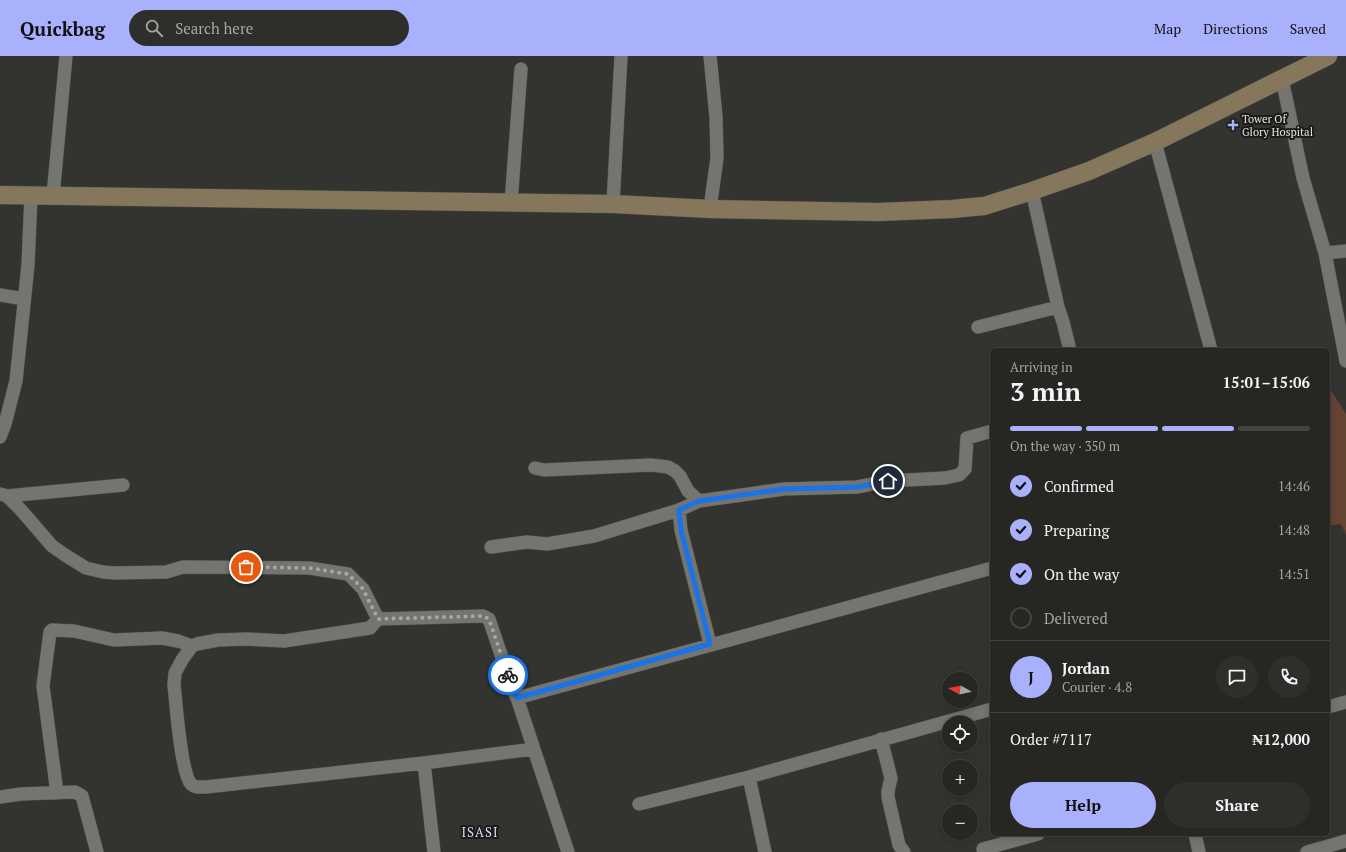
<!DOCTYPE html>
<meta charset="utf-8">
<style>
body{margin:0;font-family:"PT Serif",serif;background:#2e2f2b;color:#f1f3f6;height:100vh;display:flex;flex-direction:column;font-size:15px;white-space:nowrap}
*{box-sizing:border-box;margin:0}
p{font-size:13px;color:#a4a5a6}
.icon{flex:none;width:22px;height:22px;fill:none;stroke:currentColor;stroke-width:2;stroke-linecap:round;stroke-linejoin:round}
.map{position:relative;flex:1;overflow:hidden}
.side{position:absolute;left:990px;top:292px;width:340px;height:488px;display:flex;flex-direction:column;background:#262723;border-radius:6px;box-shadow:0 2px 10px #0003,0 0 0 1px #424441}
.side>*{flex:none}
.needle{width:26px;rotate:278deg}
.buttons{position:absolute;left:942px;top:616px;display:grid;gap:8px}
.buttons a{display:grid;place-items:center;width:36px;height:36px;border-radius:50%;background:#262723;box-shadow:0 2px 10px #0003,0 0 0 1px #424441;font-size:20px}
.pin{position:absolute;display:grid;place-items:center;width:34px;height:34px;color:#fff;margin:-17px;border:2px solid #fff;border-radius:50%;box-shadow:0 1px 4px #0007}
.courier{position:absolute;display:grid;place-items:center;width:40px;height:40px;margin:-20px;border:3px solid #1a73e8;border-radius:50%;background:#fff;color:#222;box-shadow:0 1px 5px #0007}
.headline em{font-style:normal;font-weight:700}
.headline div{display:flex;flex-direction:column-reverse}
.headline{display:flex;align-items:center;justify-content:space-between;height:68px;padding:0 20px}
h1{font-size:26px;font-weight:700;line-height:30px}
.bar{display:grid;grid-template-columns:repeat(4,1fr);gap:6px 4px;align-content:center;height:48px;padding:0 20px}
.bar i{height:5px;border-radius:3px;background:#424441}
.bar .active{background:#a9b0fc}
.bar p{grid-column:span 4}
.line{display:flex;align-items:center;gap:10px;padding:0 20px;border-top:1px solid #424441}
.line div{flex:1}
.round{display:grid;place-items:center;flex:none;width:42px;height:42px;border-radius:21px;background:#2e2f2b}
ol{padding:0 20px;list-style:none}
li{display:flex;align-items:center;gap:12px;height:44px}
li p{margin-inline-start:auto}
li .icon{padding:4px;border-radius:50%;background:#a9b0fc;color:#111;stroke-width:4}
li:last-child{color:#a4a5a6}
li i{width:22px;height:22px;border:2px solid #424441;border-radius:50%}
.cta{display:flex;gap:8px;margin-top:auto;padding:8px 20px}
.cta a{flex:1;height:46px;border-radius:24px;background:#a9b0fc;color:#111;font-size:16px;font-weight:700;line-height:46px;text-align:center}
.cta a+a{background:#2e2f2b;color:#f1f3f6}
header{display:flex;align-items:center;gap:24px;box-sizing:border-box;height:56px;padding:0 20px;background:#a9b0fc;color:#111}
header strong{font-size:19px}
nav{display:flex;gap:22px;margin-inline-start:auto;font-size:14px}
.search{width:280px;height:36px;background:#2e2f2b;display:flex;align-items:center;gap:10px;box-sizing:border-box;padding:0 14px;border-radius:22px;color:#a4a5a6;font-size:15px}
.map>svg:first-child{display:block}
</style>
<header>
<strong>Quickbag</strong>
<div class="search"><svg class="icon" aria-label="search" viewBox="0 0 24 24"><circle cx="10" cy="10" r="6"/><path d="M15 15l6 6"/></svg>Search here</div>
<nav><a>Map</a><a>Directions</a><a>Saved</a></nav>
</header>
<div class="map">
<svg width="1346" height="796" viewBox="0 0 1346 796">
<rect width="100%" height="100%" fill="#33342f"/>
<path fill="#654434" d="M1328,333h2l16,25v121l-5,-11 -13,2z"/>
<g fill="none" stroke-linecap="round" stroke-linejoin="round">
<g stroke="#50514d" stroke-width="14">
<path id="street" d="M710,0l6,61 1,41 -7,51
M1282,23l21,99 22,75 21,108
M1155,86l56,208
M1032,135l26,116 5,15 7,28
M53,140l13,-140
M511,147l10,-134
M613,148l8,-148
M1325,197l21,-2
M0,239l24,4
M978,271l80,-20
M0,381l5,-13 11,-43 12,-116 3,-69
M535,412l9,2 107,-5 17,2 7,4 5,5 8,15 11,10 85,-12 73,-2 31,-6 57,-3 14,-3 6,-6 2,-31 25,-7
M0,438l7,2 14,14 31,36 13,9 21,13 17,4 13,1 50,-1 17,-5 126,1 39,6 15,15 15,30
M7,440l116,-11
M699,445l-20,9 2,20 29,114
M491,491l36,-5 20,2 47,-8 85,-26
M517,642l475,-130
M1328,651l18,-5
M881,683l10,39 -3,13v6l11,48 5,7
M533,693l-109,14 -218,24c-5,0 -11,1 -15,-3 -10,-11 -15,-81 -17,-99l1,-12 7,-13 10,-14 5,-2 21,-4 29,-1 37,2 86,-13 8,-9 105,-3 6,3 24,71 4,8 51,154
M424,707l10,89
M749,721l16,75
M57,737l-14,-107 7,-54 2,-2 22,1 40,9 48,-2 16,3 14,5
M0,741l21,-3 54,-2 7,4 15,56
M639,748l110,-27 243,-68
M1195,778l4,18
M983,793l55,-15
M1307,796l39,-11"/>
</g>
<g stroke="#50514d" stroke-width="19">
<path id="secondary" d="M0,139l613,9 97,5 169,3 73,-3 32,-3 48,-15 57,-20 66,-29 173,-86"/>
</g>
<use href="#street" stroke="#747570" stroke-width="13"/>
<use href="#secondary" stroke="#84775c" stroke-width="18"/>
</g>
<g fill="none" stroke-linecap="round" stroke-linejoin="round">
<path stroke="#a7a8a4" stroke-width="4" stroke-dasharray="0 7.2" d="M246,511l63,1 39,6 15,15 15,30 105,-3 6,3 19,56"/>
<path stroke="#1a73e8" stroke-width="5" d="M508,619l5,15 4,8 193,-54 -29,-114 -2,-20 20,-9 85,-12 73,-2 31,-6"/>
</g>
<path fill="#a9b0fc" stroke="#1b1b19" stroke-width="1.5" d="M1231 63h4v4h4v4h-4v4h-4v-4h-4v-4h4z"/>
<g text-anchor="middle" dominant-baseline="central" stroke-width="4" stroke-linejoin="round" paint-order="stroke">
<g font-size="11" fill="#e5e6e3" stroke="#1b1b19" text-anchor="start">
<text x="1242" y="63">Tower Of<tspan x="1242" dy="13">Glory Hospital</tspan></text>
</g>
<g font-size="13" letter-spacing="1" fill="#d8dcf9" stroke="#1b1b19">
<text x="480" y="776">ISASI</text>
</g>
</g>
</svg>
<div class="buttons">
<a><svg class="needle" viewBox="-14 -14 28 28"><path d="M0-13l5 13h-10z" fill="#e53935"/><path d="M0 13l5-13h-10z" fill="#a4a5a6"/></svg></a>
<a><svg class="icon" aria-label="locate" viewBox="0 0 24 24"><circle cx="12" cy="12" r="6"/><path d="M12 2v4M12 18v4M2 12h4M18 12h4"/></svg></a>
<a>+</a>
<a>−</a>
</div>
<div class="pin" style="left:246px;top:511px;background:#ea580c"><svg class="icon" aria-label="bag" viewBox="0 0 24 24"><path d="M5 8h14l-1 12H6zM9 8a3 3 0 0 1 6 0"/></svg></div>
<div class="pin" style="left:888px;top:425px;background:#1f2937"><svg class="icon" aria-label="home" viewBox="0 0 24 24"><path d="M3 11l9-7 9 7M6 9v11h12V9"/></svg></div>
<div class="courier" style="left:508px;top:619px"><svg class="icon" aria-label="bike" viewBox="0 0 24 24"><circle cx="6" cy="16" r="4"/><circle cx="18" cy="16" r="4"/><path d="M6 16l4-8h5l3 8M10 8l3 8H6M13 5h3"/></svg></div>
<section class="side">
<div class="headline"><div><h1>3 min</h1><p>Arriving in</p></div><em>15:01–15:06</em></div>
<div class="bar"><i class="active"></i><i class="active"></i><i class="active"></i><i></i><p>On the way · 350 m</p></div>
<ol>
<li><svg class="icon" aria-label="check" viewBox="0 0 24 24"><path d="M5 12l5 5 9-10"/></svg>Confirmed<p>14:46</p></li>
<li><svg class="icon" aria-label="check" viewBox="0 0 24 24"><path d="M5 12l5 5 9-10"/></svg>Preparing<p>14:48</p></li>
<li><svg class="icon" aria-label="check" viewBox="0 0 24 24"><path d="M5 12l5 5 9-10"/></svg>On the way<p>14:51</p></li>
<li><i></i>Delivered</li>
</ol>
<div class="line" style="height:72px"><b class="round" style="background:#a9b0fc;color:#111">J</b><div><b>Jordan</b><p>Courier · 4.8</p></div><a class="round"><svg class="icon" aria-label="chat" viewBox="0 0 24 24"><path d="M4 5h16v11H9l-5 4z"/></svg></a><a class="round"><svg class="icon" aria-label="phone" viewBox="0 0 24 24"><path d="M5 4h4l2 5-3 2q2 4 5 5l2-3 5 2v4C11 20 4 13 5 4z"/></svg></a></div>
<div class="line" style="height:52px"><div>Order #7117</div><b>₦12,000</b></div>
<div class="cta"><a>Help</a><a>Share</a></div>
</section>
</div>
